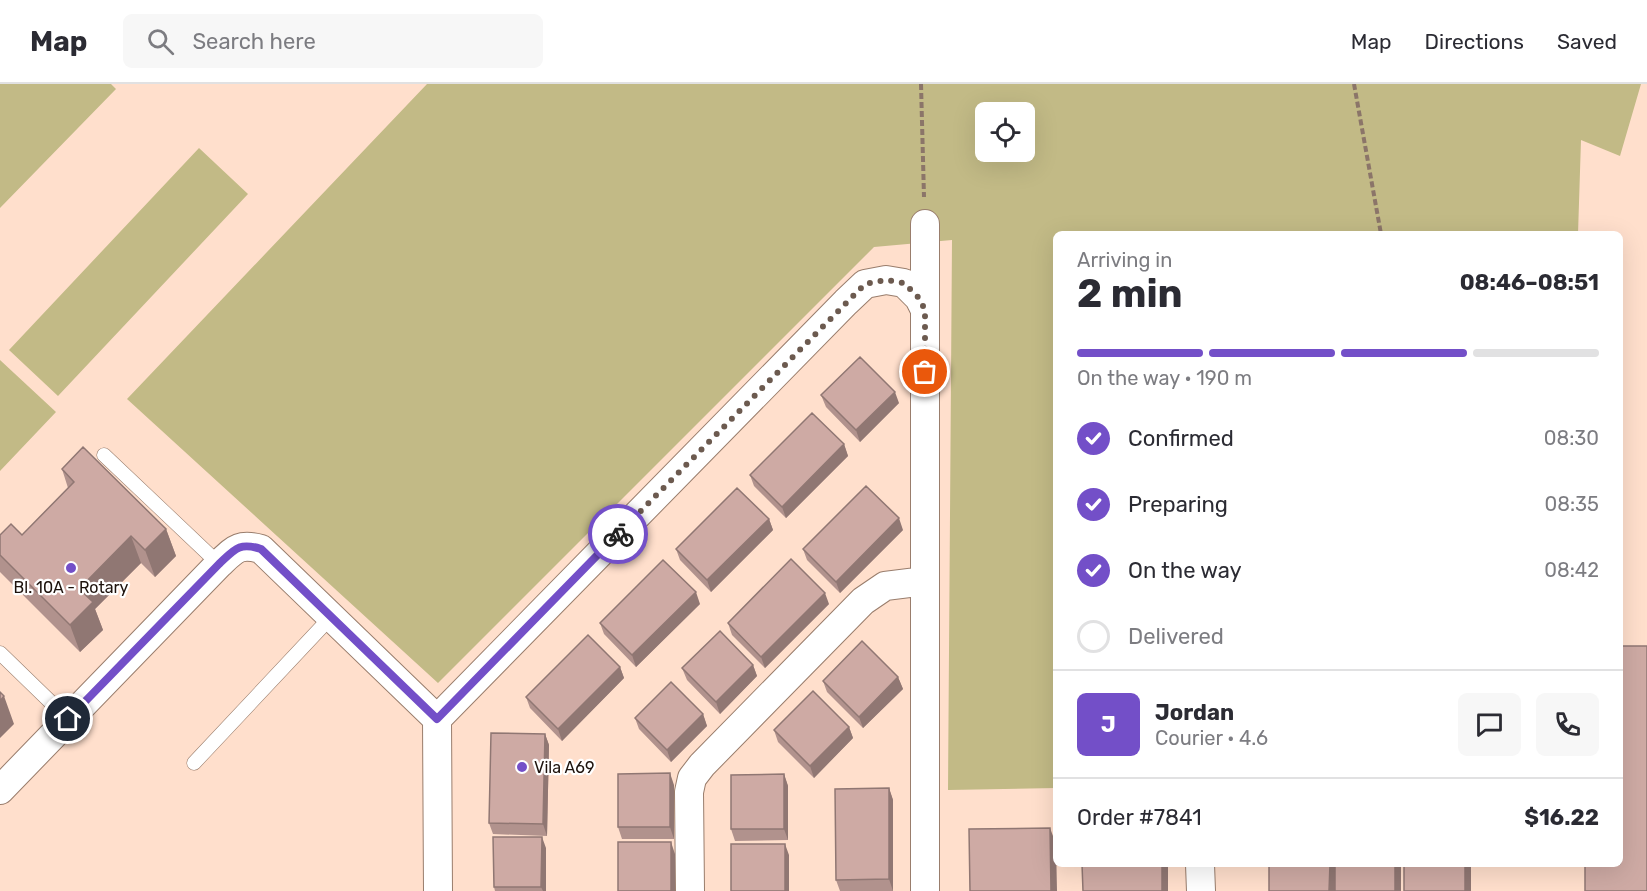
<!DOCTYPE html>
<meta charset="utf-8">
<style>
body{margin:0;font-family:Rubik,sans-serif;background:#f7f7f7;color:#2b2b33;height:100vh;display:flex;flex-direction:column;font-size:22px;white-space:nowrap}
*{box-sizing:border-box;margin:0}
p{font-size:20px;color:#7c7c81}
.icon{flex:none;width:33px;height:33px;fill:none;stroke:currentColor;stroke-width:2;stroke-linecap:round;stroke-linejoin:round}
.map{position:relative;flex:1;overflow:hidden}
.side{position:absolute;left:1053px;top:147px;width:570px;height:636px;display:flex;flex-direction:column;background:#fff;border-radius:9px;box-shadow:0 6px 24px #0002}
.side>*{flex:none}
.controls{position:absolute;left:975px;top:18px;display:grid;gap:12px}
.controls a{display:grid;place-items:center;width:60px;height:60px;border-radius:9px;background:#fff;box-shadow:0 6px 24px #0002;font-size:30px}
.pin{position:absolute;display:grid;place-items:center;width:51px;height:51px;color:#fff;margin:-26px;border:3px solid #fff;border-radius:50%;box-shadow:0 2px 6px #0007}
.courier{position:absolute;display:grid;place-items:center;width:60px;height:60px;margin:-30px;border:4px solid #734fc8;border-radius:50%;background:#fff;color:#222;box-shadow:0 2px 8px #0007}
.overview em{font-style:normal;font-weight:700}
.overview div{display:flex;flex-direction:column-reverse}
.overview{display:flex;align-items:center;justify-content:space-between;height:102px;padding:0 24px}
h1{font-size:39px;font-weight:700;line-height:45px}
.bar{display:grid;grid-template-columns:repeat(4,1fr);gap:9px 6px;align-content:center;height:72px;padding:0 24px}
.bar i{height:8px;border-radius:4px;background:#e1e1e2}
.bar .on{background:#734fc8}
.bar p{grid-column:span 4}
.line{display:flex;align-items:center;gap:15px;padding:0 24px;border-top:2px solid #e1e1e2}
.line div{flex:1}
.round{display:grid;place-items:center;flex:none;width:63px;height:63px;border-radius:9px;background:#f7f7f7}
ol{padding:0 24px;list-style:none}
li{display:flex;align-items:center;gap:18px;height:66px}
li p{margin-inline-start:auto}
li .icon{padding:6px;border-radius:50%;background:#734fc8;color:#fff;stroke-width:4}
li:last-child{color:#7c7c81}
li i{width:33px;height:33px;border:3px solid #e1e1e2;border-radius:50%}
header{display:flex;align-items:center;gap:36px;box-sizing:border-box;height:84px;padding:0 30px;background:#fff;border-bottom:2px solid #e1e1e2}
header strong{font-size:28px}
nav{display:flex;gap:33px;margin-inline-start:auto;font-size:21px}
.search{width:420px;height:54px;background:#f7f7f7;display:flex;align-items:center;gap:15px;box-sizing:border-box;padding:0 21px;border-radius:9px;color:#7c7c81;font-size:22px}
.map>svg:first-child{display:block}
</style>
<header>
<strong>Map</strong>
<div class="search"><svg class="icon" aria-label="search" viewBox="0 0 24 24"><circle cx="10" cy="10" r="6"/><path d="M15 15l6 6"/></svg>Search here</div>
<nav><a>Map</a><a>Directions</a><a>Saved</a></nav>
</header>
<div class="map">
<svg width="1647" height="807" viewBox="0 0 1647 807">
<rect width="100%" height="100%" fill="#ffdfcc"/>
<path fill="#c2ba86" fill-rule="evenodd" d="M0,0h111l5,5 -116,119z
M427,0h1214l-21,72 -39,-16 -3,94h-522v554l-108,2 4,-550 -78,7 -436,436 -311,-284zM986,28h38v40h-38z
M199,64l49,46 -190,202 -49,-46z
M0,276l56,52 -56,59z"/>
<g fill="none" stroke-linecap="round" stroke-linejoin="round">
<g stroke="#997d6c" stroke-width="15">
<path id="service" d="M104,371l115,109
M0,569l68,66
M194,679l137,-146"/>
</g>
<g stroke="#997d6c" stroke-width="30">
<path id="minor" d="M925,140v667
M0,706l219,-226c16,-15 20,-21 42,-15l176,170
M1200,780l1,27
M438,807l-1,-172 409,-417 19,-18 21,-4 18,3 15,15 6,12
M690,807l-1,-99 3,-14 10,-13 161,-164 22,-15 40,-5"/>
</g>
<path stroke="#8b7569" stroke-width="4" stroke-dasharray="6 3" stroke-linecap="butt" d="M921,0l3,113
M1354,0l27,150"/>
<use href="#service" stroke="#fff" stroke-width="14"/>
<use href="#minor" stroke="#fff" stroke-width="28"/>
</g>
<path fill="#b1928d" d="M821,311l78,8 -39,39 -34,-35z
M844,360l4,12 -62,62 -32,-32 -4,-11z
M62,385l104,60 10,27 -21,21 -14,-14 -46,46 8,21 -23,22 -80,-80v-37h22l46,-47z
M769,435l4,11 -62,62 -31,-32 -4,-11z
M903,446l-63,63 -33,-33 -4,-11z
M700,520l-64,63 -32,-33 -4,-11z
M829,520l-64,64 -33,-33 -4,-12z
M753,581l4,11 -37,38 -33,-34 -5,-12z
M620,583l4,11 -62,63 -32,-33 -4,-11z
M898,593l5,12 -40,39 -36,-36 -4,-11z
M703,630l4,12 -36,36 -32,-33 -4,-11z
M849,643l4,11 -39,40 -36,-36 -4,-12z
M545,650l4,11 -2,91 -54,-2 -4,-11z
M784,690l4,12v54l-53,1 -4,-12z
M674,701v54h-52l-4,-12z
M889,704l4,12v91h-53l-4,-11z
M546,764v43h-51l-1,-4z"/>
<path fill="#907773" d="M895,308l4,11 -39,39 -4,-12z
M844,360l4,12 -62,62 -4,-11z
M899,434l4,12 -63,63 -4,-11z
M769,435l4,11 -62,62 -4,-12z
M166,445l10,27 -21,21 -10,-27z
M131,452l10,27 -46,46 8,21 -23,22 -10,-27 9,-36z
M696,508l4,12 -64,63 -4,-12z
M825,509l4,11 -64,64 -4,-11z
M753,581l4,11 -37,38 -4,-12z
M620,583l4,11 -62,63 -4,-12z
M898,593l5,12 -40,39 -4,-11z
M4,612l10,28 -14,14v-37z
M703,630l4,12 -36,36 -4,-12z
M849,643l4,11 -39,40 -4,-12z
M545,650l4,11 -2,91 -4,-12z
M670,689l4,12v54l-4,-12z
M784,690l4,12v54l-4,-11z
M889,704l4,12v91l-4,-12z
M1050,744l6,16 1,47h-6z
M542,753l4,11v43h-3l-2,-4z
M671,758l4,12v37h-4z
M785,760l4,11v36h-4z
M1162,780h6v27h-6z
M1330,780h6v27h-7z
M1395,780h6v27h-6z
M1465,780h6v27h-6z"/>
<path fill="#ceaaa4" stroke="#907773" stroke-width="1.5" d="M860,273l35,35 -39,38 -35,-35z
M812,329l32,31 -62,63 -32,-32z
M83,363l83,82 -21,21 -14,-14 -52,53 14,13 -23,23 -70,-70v-20l11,-11 11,11 52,-53 -12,-13z
M866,402l33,32 -63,64 -33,-33z
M737,404l32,31 -62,61 -31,-31z
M791,475l34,34 -64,64 -33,-34z
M663,476l33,32 -64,63 -32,-32z
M720,547l33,34 -37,37 -34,-34z
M588,551l32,32 -62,62 -32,-32z
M862,557l36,36 -39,40 -36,-36z
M1620,562h27v245h-62v-27h35z
M671,598l32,32 -36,36 -32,-32z
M813,607l36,36 -39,39 -36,-36z
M0,608l4,4 -4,5z
M491,649l54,1 -2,90 -54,-1z
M670,689v54h-52v-53z
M784,690v55h-53v-54z
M889,704v91l-53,1 -1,-91z
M1050,744l1,63h-81l-1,-62z
M493,753h49l-1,50h-47z
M618,758h53v49h-53z
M731,760h54v47h-54z
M1082,780h80v27h-79z
M1269,780h61l-1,27h-60z
M1335,780h60v27h-60z
M1404,780h61v27h-61z"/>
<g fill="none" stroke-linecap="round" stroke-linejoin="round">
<path stroke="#6c5a4f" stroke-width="6" stroke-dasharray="0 10.8" d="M618,450l247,-250 21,-4 18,3 15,15 6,12v62"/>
<path stroke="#734fc8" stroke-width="8" d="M68,635l151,-155c16,-15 20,-22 42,-15l176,170 181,-185"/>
</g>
<g fill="#734fc8" stroke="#fff" stroke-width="2">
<circle cx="71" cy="484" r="6"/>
<circle cx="522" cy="683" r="6"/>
</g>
<g text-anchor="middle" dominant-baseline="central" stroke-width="4.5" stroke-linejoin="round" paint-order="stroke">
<g font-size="16" fill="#1d120c" stroke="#fff">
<text x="71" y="503">Bl. 10A - Rotary</text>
<text x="534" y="683" text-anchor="start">Vila A69</text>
</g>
</g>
</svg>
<div class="controls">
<a><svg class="icon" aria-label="locate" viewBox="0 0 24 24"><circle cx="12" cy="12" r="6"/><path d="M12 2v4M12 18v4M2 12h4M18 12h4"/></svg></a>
</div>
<div class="pin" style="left:925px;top:288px;background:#ea580c"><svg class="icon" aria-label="bag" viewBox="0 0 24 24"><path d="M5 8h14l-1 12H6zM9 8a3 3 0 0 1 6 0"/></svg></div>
<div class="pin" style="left:68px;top:635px;background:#1f2937"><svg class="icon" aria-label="home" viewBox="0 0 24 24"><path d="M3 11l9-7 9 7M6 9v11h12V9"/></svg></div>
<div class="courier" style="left:618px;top:450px"><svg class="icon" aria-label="bike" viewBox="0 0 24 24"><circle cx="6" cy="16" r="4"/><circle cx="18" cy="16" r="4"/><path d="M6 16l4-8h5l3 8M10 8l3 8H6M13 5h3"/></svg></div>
<section class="side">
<div class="overview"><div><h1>2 min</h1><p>Arriving in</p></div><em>08:46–08:51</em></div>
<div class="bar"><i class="on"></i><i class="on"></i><i class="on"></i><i></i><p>On the way · 190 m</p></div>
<ol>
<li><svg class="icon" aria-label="check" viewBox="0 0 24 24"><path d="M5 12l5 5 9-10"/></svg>Confirmed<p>08:30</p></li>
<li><svg class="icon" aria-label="check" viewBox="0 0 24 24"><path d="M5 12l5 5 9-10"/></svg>Preparing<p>08:35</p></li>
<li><svg class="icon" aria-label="check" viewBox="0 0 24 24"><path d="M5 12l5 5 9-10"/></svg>On the way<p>08:42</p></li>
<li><i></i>Delivered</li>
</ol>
<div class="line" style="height:108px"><b class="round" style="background:#734fc8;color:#fff">J</b><div><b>Jordan</b><p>Courier · 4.6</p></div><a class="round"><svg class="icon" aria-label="chat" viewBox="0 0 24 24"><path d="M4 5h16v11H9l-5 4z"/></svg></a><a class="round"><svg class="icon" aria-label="phone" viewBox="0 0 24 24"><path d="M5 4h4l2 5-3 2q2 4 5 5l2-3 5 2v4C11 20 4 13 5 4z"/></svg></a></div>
<div class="line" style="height:78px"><div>Order #7841</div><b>$16.22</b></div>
</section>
</div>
